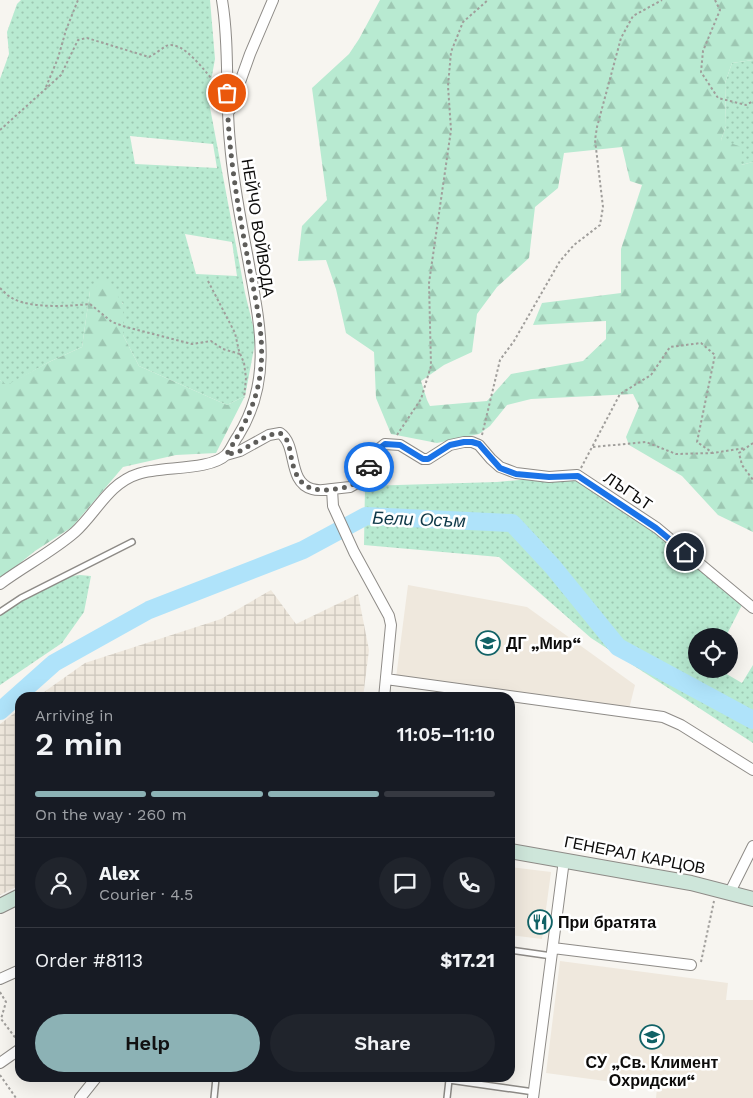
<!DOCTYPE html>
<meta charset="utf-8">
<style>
body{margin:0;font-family:"Work Sans",sans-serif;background:#20242c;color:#f1f3f6;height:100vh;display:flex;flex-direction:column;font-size:19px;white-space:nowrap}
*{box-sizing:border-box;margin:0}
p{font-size:16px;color:#9ea1a6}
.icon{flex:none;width:28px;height:28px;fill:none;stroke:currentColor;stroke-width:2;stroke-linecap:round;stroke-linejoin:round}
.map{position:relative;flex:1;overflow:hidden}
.side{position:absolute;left:15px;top:692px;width:500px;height:390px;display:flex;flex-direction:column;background:#171b24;border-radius:15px;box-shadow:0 5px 20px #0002}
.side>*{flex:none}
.buttons{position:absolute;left:688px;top:628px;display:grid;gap:10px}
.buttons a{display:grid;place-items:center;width:50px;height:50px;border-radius:50%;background:#171b24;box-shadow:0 5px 20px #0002;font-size:25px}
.pin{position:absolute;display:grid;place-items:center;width:42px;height:42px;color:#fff;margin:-21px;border:2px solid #fff;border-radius:50%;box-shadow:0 1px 5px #0007}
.courier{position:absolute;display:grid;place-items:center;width:50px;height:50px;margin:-25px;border:4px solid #1a73e8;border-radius:50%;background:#fff;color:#222;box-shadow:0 1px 6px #0007}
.overview em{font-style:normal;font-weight:600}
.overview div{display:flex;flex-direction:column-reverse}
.overview{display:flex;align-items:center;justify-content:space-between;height:85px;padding:0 20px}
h1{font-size:32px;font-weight:600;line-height:38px}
.bar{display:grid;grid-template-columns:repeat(4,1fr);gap:8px 5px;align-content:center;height:60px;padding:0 20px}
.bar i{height:6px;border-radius:4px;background:#363941}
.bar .active{background:#8cb2b5}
.bar p{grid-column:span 4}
.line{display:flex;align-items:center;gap:12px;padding:0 20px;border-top:1px solid #363941}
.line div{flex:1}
.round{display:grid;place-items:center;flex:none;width:52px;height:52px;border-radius:26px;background:#20242c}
.action{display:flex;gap:10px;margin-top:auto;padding:10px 20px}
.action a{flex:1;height:58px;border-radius:30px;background:#8cb2b5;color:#111;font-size:20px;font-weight:600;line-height:58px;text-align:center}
.action a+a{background:#20242c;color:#f1f3f6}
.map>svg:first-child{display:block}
</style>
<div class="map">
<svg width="753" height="1098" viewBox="0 0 753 1098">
<defs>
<pattern id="industrial-grid" width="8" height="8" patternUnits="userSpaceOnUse" patternTransform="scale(1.25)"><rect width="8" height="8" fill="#efe8dd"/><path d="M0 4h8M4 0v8" fill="none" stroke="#ccc6bc"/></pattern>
<pattern id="grass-dots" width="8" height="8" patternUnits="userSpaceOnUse" patternTransform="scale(1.25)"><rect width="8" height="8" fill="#b8ead1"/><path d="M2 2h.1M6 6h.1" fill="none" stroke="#9dc7b2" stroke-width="1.8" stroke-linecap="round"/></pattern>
<pattern id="forest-firs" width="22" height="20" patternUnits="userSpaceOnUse" patternTransform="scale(1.25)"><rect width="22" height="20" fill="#b8ead1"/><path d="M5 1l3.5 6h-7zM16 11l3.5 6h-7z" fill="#9dc7b2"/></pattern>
</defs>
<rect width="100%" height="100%" fill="#f7f5f0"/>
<path fill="#efe8dd" d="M408,585l119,22 108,78 -6,24 -233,-31z
M510,867l41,5 -9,67 -32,-4z
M560,961l168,22 -2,17h27v98h-97l1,-10 -111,-15z"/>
<path fill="url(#industrial-grid)" d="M271,590l25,34 62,-30 11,56 -6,47h-326l48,-34 136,-44z
M20,709v176l-20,10v-171z"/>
<path fill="url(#grass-dots)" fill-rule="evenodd" d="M21,0h189l5,59 -7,38 37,196 11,45 -11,58 -18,9 -88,-39 -16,-31v-32l-33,-12 -8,56 -33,15 -42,24 -7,-6v-301l9,-25 -2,-22 10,-28zM130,136l83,8 4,24 -82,-4zM185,234l47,8 5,34 -41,-2z
M753,60v102l-12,3 -20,-25 5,-14 -1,-43 7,-20z
M577,475l80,53 87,73 -18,35h-30v33h22l24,14 11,-18v78l-162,-105 -92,-81 -135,-12 1,-59 132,-4z
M80,575l11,1 -7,36 -22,31 -62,42v-74l56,-33z"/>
<path fill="url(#forest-firs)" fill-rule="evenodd" d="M380,0h373v60l-21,3 -7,20 1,43 -5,14 21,7 -1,18 12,-3v370l-35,-17 -36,-39 -53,-31 -3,-8 13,-31 -6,-12 -102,5 -24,6 -17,21 -11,8 -42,9 -46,-9 -15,-36 -2,-46 -28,-19 -10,-44 -10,-29 -28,1 4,-35 25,-26 -15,-112 37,-34 10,-15zM622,147l8,34 12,4 -21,64v44l-79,10 -9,22 73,-4v18l-23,22 -72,13 -24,27 -57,5 -3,-6 -6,-19 23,-16 28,-13 5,-38 20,-27 32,-29 6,-51 23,-19 6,-35z
M105,277l18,27v31l16,31 88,39 18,-9 -29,57 -40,2 -53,12 -51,60 -37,24 -35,28v-199l7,5 42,-23 33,-15 8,-56h2z"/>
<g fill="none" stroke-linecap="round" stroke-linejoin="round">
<path stroke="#afe3fa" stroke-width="18" d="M0,711l54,-48 95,-53 154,-60 63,-34 146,7 41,44 65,80 135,73"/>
<g stroke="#8e8b87" stroke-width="8">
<path id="lane" d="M0,612l21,-14 111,-56
M510,950l42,6
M214,1098l2,-20
M447,1098l2,-18 85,12"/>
</g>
<g stroke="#8e8b87" stroke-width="12">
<path id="street" d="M230,110l20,-56 23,-54
M226,455l14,-4 29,-16 11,-2c18,12 7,49 32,56 6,2 14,1 20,0
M0,584c24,-18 52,-32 75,-52 21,-19 34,-49 63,-58 23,-8 71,-3 88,-19 5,-5 8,-14 12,-19 36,-57 21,-115 10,-177 -7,-38 -15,-76 -18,-116 -5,-47 0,-95 -8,-143
M386,679l277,38 18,8 72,45
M384,698l7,-73 -2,-9 -35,-64 -21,-46 -1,-17 18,-2 9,-5 6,-8 15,-26 5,-4 15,1 23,14h5l22,-14 14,-3h8l7,3 12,14 9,8 16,6 33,4 28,-2 80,53 96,80
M730,892l23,-46
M553,948l138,17
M0,979l20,-9
M0,1063l20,-14
M80,1098l16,-20
M533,1098l31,-238"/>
</g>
<g stroke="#8e8b87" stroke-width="16">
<path id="secondary" d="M510,851l181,32 62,16
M0,906l20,-10"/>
</g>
<path stroke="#a09e9b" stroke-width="2" stroke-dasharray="2.5 2.5" stroke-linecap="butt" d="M715,0l5,10 -17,41 -2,21 17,26 28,7 7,-4
M46,87l12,-29 8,-28 12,-30
M0,130l61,-55 17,-35 9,-2 62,19c6,-3 12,-8 17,-11 18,-7 41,29 52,40
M208,281l27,52 4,18 5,12 2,15 -2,20
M0,288c4,4 8,8 12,10 19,11 57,8 78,6l22,18 14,5 66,17 19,-3 12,8 17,5
M397,435l24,-36 10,-33 -2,-83 22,-153 -3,-44 3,-34 12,-30 25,-22
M482,435l18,-75 14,-19 46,-80 14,-16 26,-20 3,-18 -8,-67 2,-13 24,-89 12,-22 29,-16
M753,443l-14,10 3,12 11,15
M593,447l53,-5 30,12 37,-1
M581,468l39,-74 31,-19 19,-28 31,-4 14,12 -18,87 16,11 32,-5
M701,962l13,-61
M0,992l6,10 -5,17 16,21
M0,1075l16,23"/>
<use href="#lane" stroke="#fff" stroke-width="5"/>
<use href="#street" stroke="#fff" stroke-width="10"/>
<use href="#secondary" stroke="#cee6da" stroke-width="14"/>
</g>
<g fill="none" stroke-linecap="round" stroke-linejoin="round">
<path stroke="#5e5d5a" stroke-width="5" stroke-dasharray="0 9" d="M227,93c1,55 10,109 20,162 7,39 19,81 13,120 -4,30 -18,55 -34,80l14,-4 29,-16 11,-2c9,6 9,13 11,23 5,29 17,37 45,33 17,-2 25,-7 33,-22"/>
<path stroke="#1a73e8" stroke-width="6" d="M369,467l11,-19 5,-4 15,1 23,14h5l22,-14 14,-3h8l7,2 21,24 16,6 33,3 29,-1 78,52 29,24"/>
</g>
<defs>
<g id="school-ring" transform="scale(1.25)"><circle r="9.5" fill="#fff" stroke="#116266" stroke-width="1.5"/><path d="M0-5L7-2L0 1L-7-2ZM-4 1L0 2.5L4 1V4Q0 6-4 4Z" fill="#116266"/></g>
<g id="restaurant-ring" transform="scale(1.25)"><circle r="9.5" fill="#fff" stroke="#116266" stroke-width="1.5"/><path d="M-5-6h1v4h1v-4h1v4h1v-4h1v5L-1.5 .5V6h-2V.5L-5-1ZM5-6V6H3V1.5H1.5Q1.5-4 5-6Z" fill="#116266"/></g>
</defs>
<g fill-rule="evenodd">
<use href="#school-ring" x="488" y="643"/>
<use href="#restaurant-ring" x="540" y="922"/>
<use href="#school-ring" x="652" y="1037"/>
</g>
<g text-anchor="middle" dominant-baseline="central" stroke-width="5" stroke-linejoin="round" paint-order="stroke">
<g font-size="16" fill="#0c0b0a" stroke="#fff">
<text transform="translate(258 228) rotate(81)">НЕЙЧО ВОЙВОДА</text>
<text transform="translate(628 491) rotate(34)">ЛЪГЪТ</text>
<text transform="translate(635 855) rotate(11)">ГЕНЕРАЛ КАРЦОВ</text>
</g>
<g font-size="16" font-weight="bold" fill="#0c0b0a" stroke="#fff" text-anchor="start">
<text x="506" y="643">ДГ „Мир“</text>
<text x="558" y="922">При братята</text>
<text x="652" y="1062" text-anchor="middle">СУ „Св. Климент<tspan x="652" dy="18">Охридски“</tspan></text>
</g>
<g font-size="18" font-style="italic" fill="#0f3949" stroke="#fff">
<text transform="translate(419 519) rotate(2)">Бели Осъм</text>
</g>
</g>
</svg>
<div class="buttons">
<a><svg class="icon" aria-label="locate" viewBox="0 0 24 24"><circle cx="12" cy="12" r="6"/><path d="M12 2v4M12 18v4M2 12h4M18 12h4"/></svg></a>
</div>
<div class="pin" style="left:227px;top:93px;background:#ea580c"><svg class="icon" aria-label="bag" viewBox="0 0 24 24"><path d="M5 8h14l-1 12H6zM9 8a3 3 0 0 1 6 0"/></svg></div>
<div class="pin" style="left:685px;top:552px;background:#1f2937"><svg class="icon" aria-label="home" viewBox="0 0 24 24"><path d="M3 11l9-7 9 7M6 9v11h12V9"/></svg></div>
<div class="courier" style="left:369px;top:467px"><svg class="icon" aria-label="car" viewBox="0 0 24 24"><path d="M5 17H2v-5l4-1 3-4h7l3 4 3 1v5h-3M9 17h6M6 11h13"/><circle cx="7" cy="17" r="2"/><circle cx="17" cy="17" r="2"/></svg></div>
<section class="side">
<div class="overview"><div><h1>2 min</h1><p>Arriving in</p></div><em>11:05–11:10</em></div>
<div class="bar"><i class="active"></i><i class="active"></i><i class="active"></i><i></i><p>On the way · 260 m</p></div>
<div class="line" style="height:90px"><a class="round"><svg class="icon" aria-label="person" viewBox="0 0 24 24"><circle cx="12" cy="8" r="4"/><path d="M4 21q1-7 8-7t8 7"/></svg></a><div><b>Alex</b><p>Courier · 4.5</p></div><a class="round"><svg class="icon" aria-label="chat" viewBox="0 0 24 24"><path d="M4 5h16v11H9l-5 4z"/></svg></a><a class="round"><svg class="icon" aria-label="phone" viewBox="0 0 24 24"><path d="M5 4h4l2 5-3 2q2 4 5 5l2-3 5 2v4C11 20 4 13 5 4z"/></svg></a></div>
<div class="line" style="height:65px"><div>Order #8113</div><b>$17.21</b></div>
<div class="action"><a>Help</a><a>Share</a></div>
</section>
</div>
